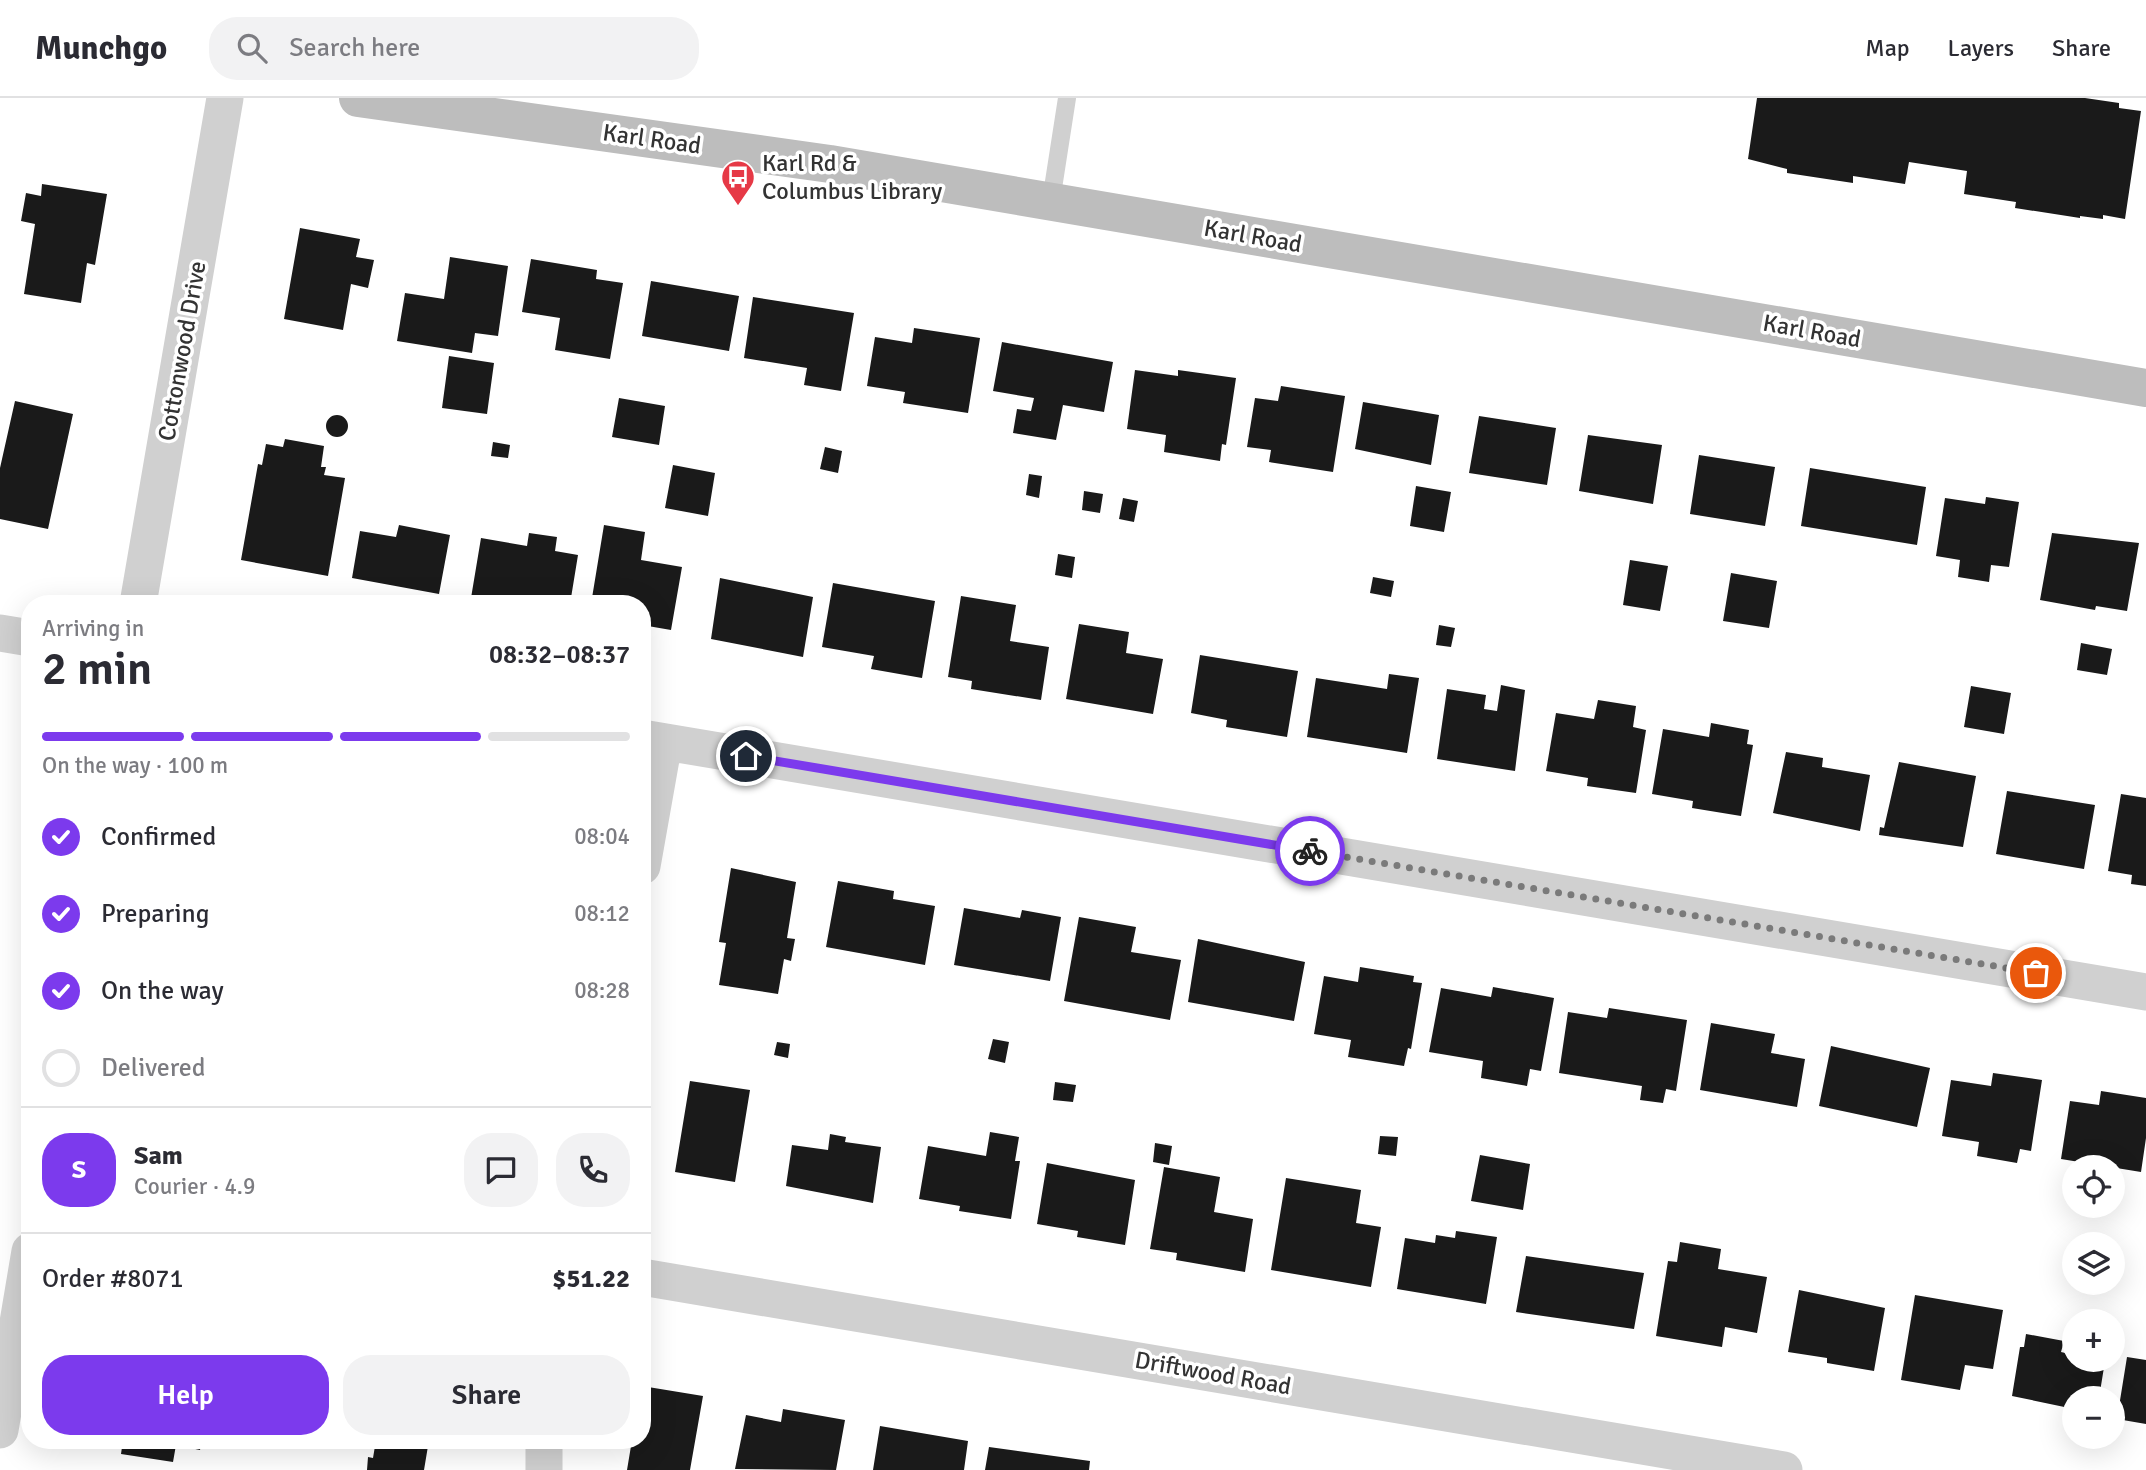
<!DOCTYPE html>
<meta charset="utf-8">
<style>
body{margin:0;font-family:Signika,sans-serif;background:#f2f2f3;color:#2b2b33;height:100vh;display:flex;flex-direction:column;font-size:26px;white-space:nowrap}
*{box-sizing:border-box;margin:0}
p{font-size:23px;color:#7c7c81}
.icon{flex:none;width:38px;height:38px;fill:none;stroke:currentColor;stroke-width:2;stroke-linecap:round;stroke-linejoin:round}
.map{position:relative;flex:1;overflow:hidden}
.side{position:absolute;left:21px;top:497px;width:630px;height:854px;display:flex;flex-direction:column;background:#fff;border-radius:28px;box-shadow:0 7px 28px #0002}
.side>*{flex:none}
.fabs{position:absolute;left:2062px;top:1057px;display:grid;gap:14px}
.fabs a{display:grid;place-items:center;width:63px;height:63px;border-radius:50%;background:#fff;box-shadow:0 7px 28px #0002;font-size:35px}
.pin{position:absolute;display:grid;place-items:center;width:60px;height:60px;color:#fff;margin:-30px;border:4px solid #fff;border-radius:50%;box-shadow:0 2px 7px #0007}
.courier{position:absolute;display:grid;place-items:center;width:70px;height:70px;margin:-35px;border:5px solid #7c3aed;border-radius:50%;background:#fff;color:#222;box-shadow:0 2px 9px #0007}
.headline em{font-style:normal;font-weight:600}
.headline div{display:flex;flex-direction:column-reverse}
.headline{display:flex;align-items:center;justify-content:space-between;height:119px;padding:0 21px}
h1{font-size:46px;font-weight:600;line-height:52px}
.bar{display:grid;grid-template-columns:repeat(4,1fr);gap:10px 7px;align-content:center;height:84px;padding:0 21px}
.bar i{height:9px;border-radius:5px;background:#e1e1e2}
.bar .active{background:#7c3aed}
.bar p{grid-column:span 4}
.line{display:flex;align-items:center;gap:18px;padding:0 21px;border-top:2px solid #e1e1e2}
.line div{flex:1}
.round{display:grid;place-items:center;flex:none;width:74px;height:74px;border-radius:28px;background:#f2f2f3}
ol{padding:0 21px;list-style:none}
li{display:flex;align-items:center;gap:21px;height:77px}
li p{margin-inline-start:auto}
li .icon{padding:7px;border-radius:50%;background:#7c3aed;color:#fff;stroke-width:4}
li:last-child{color:#7c7c81}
li i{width:38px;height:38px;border:4px solid #e1e1e2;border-radius:50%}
.action{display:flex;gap:14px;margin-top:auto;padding:14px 21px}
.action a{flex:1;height:80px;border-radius:28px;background:#7c3aed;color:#fff;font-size:28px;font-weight:600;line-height:80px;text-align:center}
.action a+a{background:#f2f2f3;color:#2b2b33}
header{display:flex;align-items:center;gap:42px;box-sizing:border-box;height:98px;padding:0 35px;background:#fff;border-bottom:2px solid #e1e1e2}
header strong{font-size:33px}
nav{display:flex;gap:38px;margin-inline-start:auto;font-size:24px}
.search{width:490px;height:63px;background:#f2f2f3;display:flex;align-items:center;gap:18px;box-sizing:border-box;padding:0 24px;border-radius:28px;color:#7c7c81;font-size:26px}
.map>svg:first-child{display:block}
</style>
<header>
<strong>Munchgo</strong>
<div class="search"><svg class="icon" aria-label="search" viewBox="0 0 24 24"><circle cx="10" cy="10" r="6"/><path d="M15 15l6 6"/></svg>Search here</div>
<nav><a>Map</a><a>Layers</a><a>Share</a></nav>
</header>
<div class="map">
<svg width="2146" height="1372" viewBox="0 0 2146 1372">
<rect width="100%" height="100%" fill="#fff"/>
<path fill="#1a1a1a" d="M1757,0h328l34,5v5l22,3 -16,108 -22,-4v4l-23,-3v2l-65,-10 1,-6 -52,-8 3,-23 -58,-9 -4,22 -52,-8v7l-66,-10v-4l-39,-10z
M42,86l65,10 -12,71 -8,-2 -6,40 -57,-9 11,-70 -14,-3 5,-28 15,3z
M300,130l60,11 -4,18 18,3 -6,28 -17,-4 -8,46 -59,-11z
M450,159l58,9 -10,70 -23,-3 -3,20 -75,-12 8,-48 39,6z
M531,161l66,11 -1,9 27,4 -13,76 -55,-9 5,-32 -38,-6z
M651,183l88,15 -10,55 -87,-15z
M753,199l101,16 -13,78 -37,-6 3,-17 -63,-10z
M914,230l66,10 -12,75 -65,-10 2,-11 -38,-6 8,-49 37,6z
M1002,244l111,20 -9,50 -41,-7 -7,35 -43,-7 4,-24 14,2 3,-13 -41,-7z
M449,258l45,7 -7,51 -45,-6z
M1135,272l43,6v-6l58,8 -10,67 -4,-1 -2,17 -56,-9 2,-17 -39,-6z
M1281,288l64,10 -12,76 -64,-10 2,-12 -24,-3 8,-49 23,3z
M619,300l46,8 -6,39 -47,-8z
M15,303l58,13 -25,115 -48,-10v-51z
M1363,304l76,13 -8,50 -76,-16z
M326 328a11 11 0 1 1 22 0a11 11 0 1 1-22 0Z
M1479,318l77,12 -9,57 -78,-12z
M1588,337l74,10 -9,59 -74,-13z
M285,341l39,7 -3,21h5l-2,8 21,3 -17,98 -87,-16 17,-96 4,1 4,-21 17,3z
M493,344l17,3 -2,13 -17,-2z
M825,349l17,4 -4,22 -18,-4z
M1699,357l76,12 -10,59 -75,-12z
M673,367l42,8 -7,43 -43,-8z
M1810,370l116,19 -9,58 -116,-19z
M1029,376l13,2 -3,22 -13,-3z
M1416,388l35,6 -7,40 -34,-6z
M1084,393l19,3 -3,19 -18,-3z
M1986,399l33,5 -10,65 -18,-2 -2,17 -31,-5 2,-17 -24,-4 9,-58 40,6z
M1123,400l15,3 -4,21 -15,-3z
M399,427l51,10 -11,59 -87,-16 8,-47 36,6z
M604,427l41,7 -4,28 41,7 -11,63 -29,-5v-21h-51z
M529,435l28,4 -2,14 23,4 -8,49h-68l-31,-6 10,-60 46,8z
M2052,435l87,10 -12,68 -31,-5 -1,4 -55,-10z
M1058,456l17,3 -3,21 -17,-3z
M1630,462l38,6 -8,45 -37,-6z
M1731,475l46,8 -8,47 -46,-7z
M1373,479l21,4 -3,16 -21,-4z
M720,480l93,19 -10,60 -92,-18z
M833,485l102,18 -13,77 -51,-9 3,-13 -52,-9z
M961,498l55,9 -6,36 39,6 -8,53 -70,-11 1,-8 -24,-4z
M1079,526l50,8 -3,21 37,6 -10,55 -87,-15z
M1439,527l16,3 -4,19 -15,-2z
M2081,545l31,6 -5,26 -30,-5z
M1200,557l98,16 -11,66 -61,-10 1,-7 -36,-7z
M1389,576l30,4 -12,75 -100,-16 9,-59 71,11z
M1501,587l24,5 -10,81 -78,-12 10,-70 39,6 -2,14 13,2z
M1971,588l40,7 -7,41 -40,-7z
M1598,602l38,6 -3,21 13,3 -10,63 -49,-7 1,-8 -42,-7 10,-58 38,6z
M1711,625l38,7 -2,14 6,1 -12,71 -49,-8 1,-7 -41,-7 11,-65 46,8z
M1786,654l37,6 -1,9 48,8 -10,56 -87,-18z
M1899,664l77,14 -13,71 -84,-12 1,-8 4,1z
M2007,693l88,14 -11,64 -88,-15z
M2121,696l25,4v88l-15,-2 1,-9 -24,-4z
M731,770l65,14 -9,56 8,1 -4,22 -7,-2 -6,35 -59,-9 7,-42 -7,-1z
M838,783l56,10 -1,8 42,7 -10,59 -99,-18z
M964,810l56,10 2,-8 39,7 -11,64 -96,-16z
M1079,819l57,10 -5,25 50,8 -11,60 -106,-19z
M1198,841l107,23 -11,59 -106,-19z
M1360,869l54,9 -1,6 9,1 -11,66 -3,-1 -4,18 -56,-9 3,-17 -37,-6 10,-58 34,6z
M1493,889l61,11 -13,73 -11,-2 -3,17 -46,-8 2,-17 -54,-9 12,-64 50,9z
M1609,910l78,12 -11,71 -10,-2 -3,14 -23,-3 2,-14 -83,-13 9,-61 39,6z
M1711,925l64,11 -4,19 34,6 -8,48 -97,-17z
M993,941l16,3 -4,21 -17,-4z
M777,944l13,2 -2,14 -14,-3z
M1831,948l99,22 -13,59 -98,-21z
M1993,975l49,7 -11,71 -11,-2 -3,14 -40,-7 2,-14 -37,-6 9,-56 40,6z
M690,983l60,9 -15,92 -60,-10z
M1055,984l21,3 -3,17 -20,-2z
M2101,993l45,7v40l-5,34 -80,-13 9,-58 29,4z
M990,1034l29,5 -4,24h5l-9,58 -52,-8 1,-5 -41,-7 9,-53 58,10z
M830,1036l16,3 -1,5 36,5 -8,56 -87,-17 6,-41 36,5z
M1380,1038l18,1 -2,19 -18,-2z
M1155,1045l17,3 -3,19 -16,-3z
M1480,1057l50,9 -7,46 -52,-9z
M1047,1065l88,17 -10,65 -48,-8 1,-6 -41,-7z
M1164,1069l56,10 -6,35 39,7 -8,53 -69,-12 1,-7 -27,-4z
M1286,1080l75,12 -5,33 25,4 -10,60 -100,-17z
M1456,1133l41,6 -11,67 -89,-15 8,-51 30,5 1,-8 19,3z
M1680,1144l41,7 -3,20 49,8 -10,56 -32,-6 -3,20 -66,-11 12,-75 9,1z
M1526,1158l118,17 -10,56 -118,-17z
M1799,1192l86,18 -11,63 -47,-8v-5l-39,-6z
M1915,1197l88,15 -10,59 -28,-4 -5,25 -59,-10z
M2026,1236l38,7 -3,11 13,3v5l31,1 -6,37h-25v11l-62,-13 8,-49h4z
M2127,1259l19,3v64l-29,-5z
M642,1288l61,10 -13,74h-63l5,-30h10z
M783,1311l62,11 -9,50 -101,-1 11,-54 35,7z
M880,1328l88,15 -4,29h-91z
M123,1342h79l-2,10 -24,-5 -3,17 -52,-8z
M376,1342h53l-5,30h-57l1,-13 5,1z
M989,1349l101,14 -1,9h-104z"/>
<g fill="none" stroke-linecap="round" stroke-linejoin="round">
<path stroke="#d0d0d0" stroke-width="18" d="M1051,103l16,-103"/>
<path stroke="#d0d0d0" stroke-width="37" d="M138,506l87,-506
M0,535l30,5
M642,640l1504,254
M642,768l22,-124
M642,1179l1142,193
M0,1332l30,-179
M544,1372v-30"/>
<path stroke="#bdbdbd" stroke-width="38" d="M358,0l472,66 1316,224"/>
</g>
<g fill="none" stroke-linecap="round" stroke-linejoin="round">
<path stroke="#7a7a7a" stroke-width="7" stroke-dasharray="0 12.6" d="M1310,753l726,122"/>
<path stroke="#7c3aed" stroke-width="9" d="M746,658l564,95"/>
</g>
<defs>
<g id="bus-pin" transform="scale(1.75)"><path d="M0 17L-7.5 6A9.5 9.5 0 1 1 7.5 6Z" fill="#e63946" stroke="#fff"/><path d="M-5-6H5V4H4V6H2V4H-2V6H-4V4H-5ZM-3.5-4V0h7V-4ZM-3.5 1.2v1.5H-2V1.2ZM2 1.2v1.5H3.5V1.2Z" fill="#fff"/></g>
</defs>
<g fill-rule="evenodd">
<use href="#bus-pin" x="738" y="79"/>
</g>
<g text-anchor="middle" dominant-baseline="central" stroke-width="7" stroke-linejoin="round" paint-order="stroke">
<g font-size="24" fill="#333" stroke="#fff">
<text transform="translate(652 41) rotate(8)">Karl Road</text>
<text transform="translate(1253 138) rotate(10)">Karl Road</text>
<text transform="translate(1812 233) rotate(10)">Karl Road</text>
<text transform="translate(182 253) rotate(-80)">Cottonwood Drive</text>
<text transform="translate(1213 1275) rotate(10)">Driftwood Road</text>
</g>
<g font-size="24" fill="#333" stroke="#fff" text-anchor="start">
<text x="762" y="65">Karl Rd &amp;<tspan x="762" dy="28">Columbus Library</tspan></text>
</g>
</g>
</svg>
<div class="fabs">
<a><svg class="icon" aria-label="locate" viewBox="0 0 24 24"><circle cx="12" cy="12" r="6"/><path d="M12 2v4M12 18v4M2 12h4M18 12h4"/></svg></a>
<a><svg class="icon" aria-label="layers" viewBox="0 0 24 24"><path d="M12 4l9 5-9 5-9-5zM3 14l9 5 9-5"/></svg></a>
<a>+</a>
<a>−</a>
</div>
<div class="pin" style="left:2036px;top:875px;background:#ea580c"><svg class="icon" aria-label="bag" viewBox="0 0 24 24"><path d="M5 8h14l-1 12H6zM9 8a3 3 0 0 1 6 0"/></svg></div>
<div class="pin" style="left:746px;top:658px;background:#1f2937"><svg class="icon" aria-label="home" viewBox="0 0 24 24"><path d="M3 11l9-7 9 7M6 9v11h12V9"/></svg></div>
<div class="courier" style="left:1310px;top:753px"><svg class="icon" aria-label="bike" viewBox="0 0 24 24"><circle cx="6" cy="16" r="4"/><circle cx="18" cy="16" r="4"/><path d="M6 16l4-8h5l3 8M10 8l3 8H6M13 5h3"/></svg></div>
<section class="side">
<div class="headline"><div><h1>2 min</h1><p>Arriving in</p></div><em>08:32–08:37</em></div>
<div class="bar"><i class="active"></i><i class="active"></i><i class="active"></i><i></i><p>On the way · 100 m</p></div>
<ol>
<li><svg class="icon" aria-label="check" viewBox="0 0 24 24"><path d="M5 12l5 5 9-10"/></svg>Confirmed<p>08:04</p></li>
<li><svg class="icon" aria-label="check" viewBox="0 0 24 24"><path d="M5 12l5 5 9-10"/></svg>Preparing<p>08:12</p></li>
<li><svg class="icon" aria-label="check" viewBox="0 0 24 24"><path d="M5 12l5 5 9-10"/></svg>On the way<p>08:28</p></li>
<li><i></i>Delivered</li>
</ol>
<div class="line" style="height:126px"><b class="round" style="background:#7c3aed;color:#fff">S</b><div><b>Sam</b><p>Courier · 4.9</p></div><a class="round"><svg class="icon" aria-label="chat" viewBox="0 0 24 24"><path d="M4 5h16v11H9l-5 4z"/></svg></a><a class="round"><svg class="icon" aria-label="phone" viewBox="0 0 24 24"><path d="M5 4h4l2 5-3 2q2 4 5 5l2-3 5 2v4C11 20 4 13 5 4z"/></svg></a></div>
<div class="line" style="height:91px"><div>Order #8071</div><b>$51.22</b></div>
<div class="action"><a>Help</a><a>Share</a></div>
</section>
</div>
